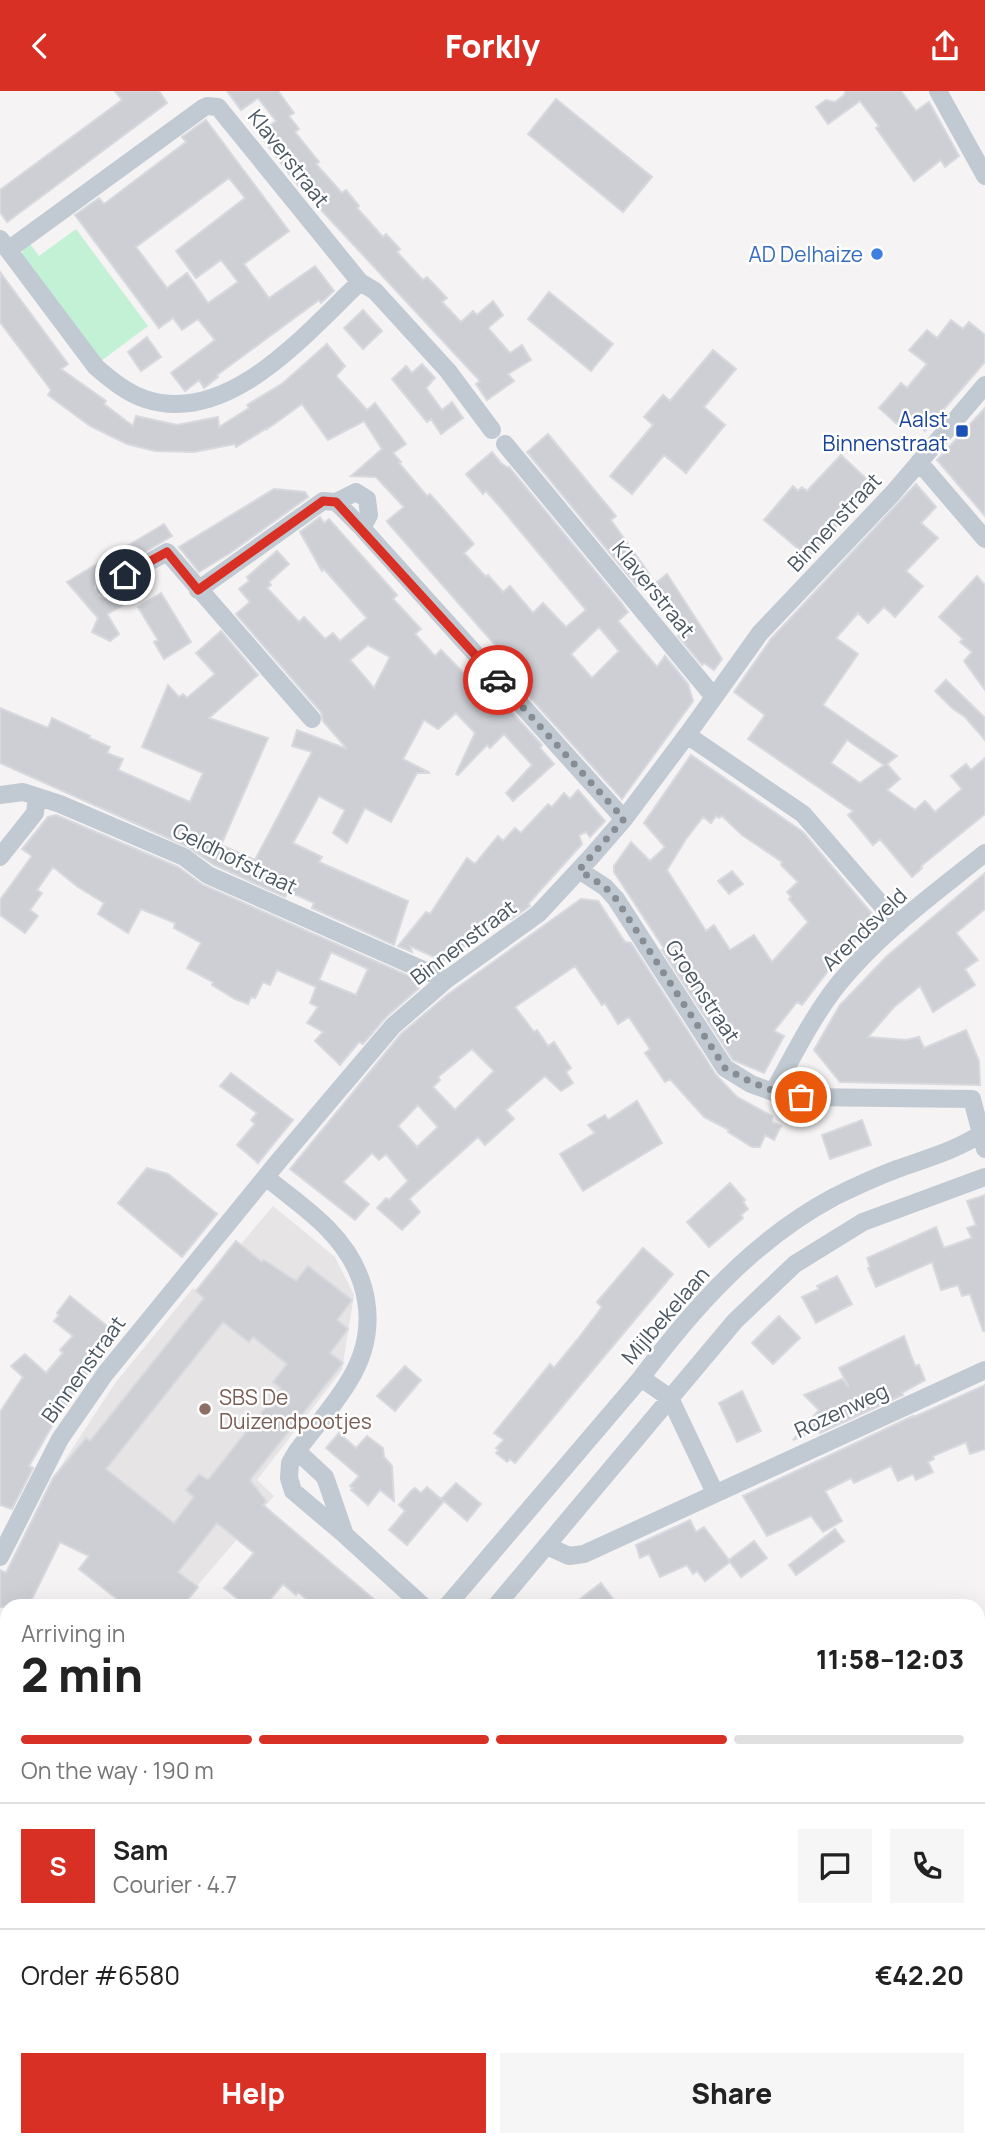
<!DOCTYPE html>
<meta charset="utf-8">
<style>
body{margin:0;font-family:Manrope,sans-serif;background:#f6f6f6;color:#222;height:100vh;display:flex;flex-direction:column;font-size:26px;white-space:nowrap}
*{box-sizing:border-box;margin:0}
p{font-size:23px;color:#767676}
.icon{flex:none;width:38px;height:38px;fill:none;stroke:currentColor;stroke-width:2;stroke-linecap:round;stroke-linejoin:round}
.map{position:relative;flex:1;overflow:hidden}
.details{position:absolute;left:0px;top:1508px;width:985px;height:548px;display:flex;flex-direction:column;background:#fff;border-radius:21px 21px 0 0;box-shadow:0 7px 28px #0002}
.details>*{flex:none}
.pin{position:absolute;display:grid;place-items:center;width:60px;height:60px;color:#fff;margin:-30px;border:4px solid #fff;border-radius:50%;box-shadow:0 2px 7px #0007}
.courier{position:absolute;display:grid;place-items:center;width:70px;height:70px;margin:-35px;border:5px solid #d93025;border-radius:50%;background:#fff;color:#222;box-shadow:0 2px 9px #0007}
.head em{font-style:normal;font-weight:800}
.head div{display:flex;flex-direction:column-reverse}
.head{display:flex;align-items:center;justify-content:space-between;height:119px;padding:0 21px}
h1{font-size:46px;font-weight:800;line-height:52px}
.bar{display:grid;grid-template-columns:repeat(4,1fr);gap:10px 7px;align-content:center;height:84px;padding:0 21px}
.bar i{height:9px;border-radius:5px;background:#e0e0e0}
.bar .current{background:#d93025}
.bar p{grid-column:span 4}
.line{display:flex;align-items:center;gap:18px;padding:0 21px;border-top:2px solid #e0e0e0}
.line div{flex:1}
.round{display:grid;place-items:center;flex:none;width:74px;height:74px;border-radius:0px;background:#f6f6f6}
.action{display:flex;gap:14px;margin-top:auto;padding:14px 21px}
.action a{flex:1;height:80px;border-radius:0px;background:#d93025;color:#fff;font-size:28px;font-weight:800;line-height:80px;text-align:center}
.action a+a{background:#f6f6f6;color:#222}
header{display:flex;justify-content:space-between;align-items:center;height:91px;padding:0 21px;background:#d93025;color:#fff;font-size:32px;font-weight:800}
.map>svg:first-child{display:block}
</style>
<header><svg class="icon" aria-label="back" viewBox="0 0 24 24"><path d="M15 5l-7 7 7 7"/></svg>Forkly<svg class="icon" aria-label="share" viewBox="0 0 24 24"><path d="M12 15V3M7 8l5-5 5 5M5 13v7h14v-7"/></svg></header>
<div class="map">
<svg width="985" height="2055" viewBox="0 0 985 2055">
<rect width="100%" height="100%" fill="#f5f3f3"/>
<path fill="#e6e4e5" d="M273,1115l62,51 19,38 -12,75 -85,110 17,16 -77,90 -121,-96 -23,-12 63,-96 77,-94 3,3 45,-47z"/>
<path fill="#fce8e6" d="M497,2049h184l3,6h-192z
M740,2049h64l2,6h-77z"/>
<path fill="#c3f1d5" d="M76,138l72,97 -47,35 -78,-102c-2,-8 0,-10 7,-15l9,12z"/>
<path fill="#cdcfd5" stroke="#d7d9de" stroke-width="2" fill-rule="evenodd" d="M115,0h44l8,12 -160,119 -7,-10v-22l122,-90z
M227,0h51l16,22 -5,3 10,13 -4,3 24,30 -3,2 26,29 4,-3 13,16 -2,2 26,29 3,-3 14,15 -3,3 26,28 4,-3 20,21 -5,4 19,20 12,-11 4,4 16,-14 10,14 -15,13 22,25 12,-8 9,15 -23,14 6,7 -27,19 -11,-16 4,-3 -183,-197 -38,-50 17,-13 -18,-23 -17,12z
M846,0h55l15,20 13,-9 30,54 -14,11 -4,-7 -27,21 -38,-53 3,-2 -19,-25 -32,23 -12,-17 10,-7 9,2 9,-7z
M556,8l96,78 -29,35 -95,-78z
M206,29l83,111 -45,33 25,34 46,-32 19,25 -13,12 -2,-3 -102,75 1,2 -14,11 -5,-8 -14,11 -14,-18 44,-33 -17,-21 -16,11 -9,-12 -14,10 -84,-113 24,-17 5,6 82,-62 -4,-5zM229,87l16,20 -69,53 20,27 25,-18 17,22 -30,21 -21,-30 -20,15 -31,-41z
M0,181l68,92 -7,5 45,32 -2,3 29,22 3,-10 41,9 41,-8 1,10 30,-19 -2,-3 36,-22 44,-39 18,22 -9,10 31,34 8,-7 31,41 -13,9 8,9 -2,1 28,33 3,-2 44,50 -10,9 22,24 2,-2 15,17 7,-6 23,27 10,-10 23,24 20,-17 -85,-102 -15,-17 -3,3 -17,-20 26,-22 9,11 7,5 1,-1 111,134 8,11 -10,9 39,46 8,-11 23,28 5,17 -71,98 -97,-107 6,-6 -143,-163 -1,-2 17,-14 -28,-30 -25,-1 31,-27 -18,-28 -36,19 -26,-36 -35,25v-1l-31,19 -1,-3 -41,8 -39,-1 -28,-7 -37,-18 -42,-31 3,-5 -51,-68zM599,536l20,24 -27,27 -21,-24z
M549,201l64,52 -22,27 -63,-52z
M363,219l19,21 -19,18 -19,-21z
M951,229l12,9 6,-7 16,13v27l-60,69 -18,-18 -10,11 -18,-16 22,-25 6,5 20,-24 -18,-14 18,-20 10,8z
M147,246l14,20 -20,14 -13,-19z
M713,259l23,19 -32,38 21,18 -39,48 -22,-18 -32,39 -22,-18 43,-51 -9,-8 19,-22 7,6z
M422,273l13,14 -9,10 16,22 10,-8 11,16 -22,16 -10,-15 -4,3 -35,-43 14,-13 6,7z
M985,317v108l-48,-56z
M548,343l68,82 -5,4 39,55 -13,11 -110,-134z
M841,364l33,31 -66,71 -44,-37 29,-34 5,5 4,-4 5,4z
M916,393l20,23 -15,16 17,15 -32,33 17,15 -28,31 -11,-10 -16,16 -10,-10 -22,25 22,16 -35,51 74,51 -10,8 13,15 -13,11 28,20 10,-9 10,11 27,-23 -11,-13 15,-12 5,6 14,-12v56l-64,52 1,2 -10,9 -32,-38 -7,6 -25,-30 5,-4 -105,-72 17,-24 -31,-23 37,-53zM847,649l37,25 -24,18 -29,-20z
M274,398l31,3 3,5 -78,56 -31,19 -20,-25z
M320,426l4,6 5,-4 68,76 -4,4 28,30 -6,5 20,22 6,-6 53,54 5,-6 43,47 -2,3 14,16 -41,37 -7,-8 26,-28 -28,-31 -14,14 -3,-3 -29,30 -2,-1 19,-41 -19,-20 -18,16 -14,-9 -21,39 27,14h-13l-26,49 -26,-14 -18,35 -14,-10 12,-23 -26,-14 -26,47 29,14 -3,5 89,39 -14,44 -82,-37 2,-5 -26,-12 -3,6 -71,-32 -26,-18 -188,-84v-55l48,20 4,-10 38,18 -1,2 21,9 -3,6 16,6 -5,11 72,32 13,-29 -61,-26 26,-62 11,12 4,-3 4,4 28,-24 -19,-21 25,-22 37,44 -49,43 59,20 -47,107 34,15 57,-108 -20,-6 5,-16 50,19 -24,-28 -2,-9 -85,-98 14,-12 -11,-13 10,-8 -2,-4 30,-26 12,13 -20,18 2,3 -4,3 32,34 5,-5 21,22 8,-6 7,8 27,-23 -43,-49 -2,2 -22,-39zM368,554l22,12 -16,31 -24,-28z
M164,433l8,12 -76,45 -2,7 5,8 7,2 14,-6 7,11 -20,11 12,20 -9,7 -18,-9 6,-14 -31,-36z
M667,483l55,85 -8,11 -10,-7 -2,2 -24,-29 8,-10 -34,-40z
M977,485l8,9v105l-21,-29 8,-9 -12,-10 3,-3 -24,-22z
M161,502l30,49 -27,17 -10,-17 4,-2 -20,-33z
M946,589l39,38v22l-20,-23 -13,-9 -17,-17z
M691,664l112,77 75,89 -21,18 -29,32 -26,34 -5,-3 -23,29 10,5 -20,37 -31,-13 -71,-110h3l-51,-78v-6l17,-24 19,19 15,-14 -21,-24zM716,725l3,2 3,-2 20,19 40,27 -1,3 17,17 -11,10 4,5 -2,2 19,23 -36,40 -18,-27 -24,15 -16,-25 -8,6 -39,-61 19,-31 17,-22 8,6z
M578,699l27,31 -15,16 -4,-5 -7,3 3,9 -54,60 2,2 -19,13 -2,-3 -66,45 -33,-15 2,6 -14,-6 28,-34 4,2 37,-56 8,6 23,-28 5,5 12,-13 6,5 27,-29 4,3 12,-14 6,6z
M56,724l122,52 25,18 215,95 1,8 -33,29 -23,27 -4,-2 -19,23 -25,-24 8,-9 -16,-9 11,-16 -8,-4 6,-16 -39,-17 -7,15 -7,-3 -8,16 -4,-1 -3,7 -13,-5 -23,-14 1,-3 -26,-14 14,-25 -27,-15 1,-5 -34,-14 -13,24 -30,-19 6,-11 -26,-16 -25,-20 -16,23 5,3 -12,17 8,6 -13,17 -25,-18v-15l32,-44 -10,-7 26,-32zM331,861l37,17 -12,26 -37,-15z
M732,780l11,13 -14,10 -11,-13z
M985,782v36l-29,24 22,27 -13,9 10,16 -42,27 -13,-26 -26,21 -26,30 38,3 13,-3 5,11 42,-18 13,31 1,24 -140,-3 -26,-32 26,-45 47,-49z
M581,808l17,2 27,41 6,1 85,132 21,22 35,19v6l9,4 -7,14 -9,-5 -5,12h-8l-24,-15 1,-2 -25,-13 -34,-38 -5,3 -20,-29 5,-4 -21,-32 -11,7 -13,-21 -3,2 -27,-39 -60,41 19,25 3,-2 11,16 6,-4 17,26 -5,4 7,11 -12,8 -16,-15 -39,34 8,9 -29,26 -7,-8 -69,62 11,13 -18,18 -25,-22 9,-10 3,2 19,-19 -22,-27 -7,6 -7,-7 -29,29 26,22 -14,16 -65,-51 111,-135 46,-39zM472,958l22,22 -39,39 -22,-23 7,-7 -2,-3zM418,1014l20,22 -21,20 -19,-21z
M231,982l62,47 -35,43 -21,-18 18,-21 -4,-4 6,-7 -37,-27z
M637,1010l25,42 -79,48 -23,-37 35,-21 -7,-8 17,-10 3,5z
M862,1029l9,25 -41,14 -8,-24z
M147,1077l21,6 49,40 -35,43 -64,-54z
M730,1092l15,17 -2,2 5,7 -7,6 2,3 -34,29 -22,-25z
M985,1104v136h-2l-13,-37 -8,2 -4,-11 -17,5 -9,-28 -56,25 -8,-19 2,-1 -3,-9 69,-31 8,21 28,-10 -5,-10 9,-3 -9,-24z
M236,1150l26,21 2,-2 32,21 12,-15 44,34 -15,20 11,9 -18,24 13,10 -93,117 16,21 -3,4 120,102h-68l-17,-15 -2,3 -13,-11 -19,23h-16l-24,-19 30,-35 -37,-30 -39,49 20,15 -16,20h-55l-48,-38 10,-13 -29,-14 -31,63 -4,-3 -2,5h-23v-37l6,3 47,-95 33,-40 4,3 114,-143 -8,-7zM223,1231l26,20 4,-5 34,27 -14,18 8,6 -73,92 -9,-6 -13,16 8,7 -20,26 -68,-54z
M643,1157l30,26 -158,189 -5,-4 -3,3 -11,-9 3,-3 -3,-2 8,-8 -10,-7 56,-69 4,4 23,-28 25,-33 -5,-5z
M837,1185l15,28 -36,19 -14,-26 17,-8 -2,-3z
M70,1205l48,39 -30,37 -36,54 -23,40 4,2 -21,41 -12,-4v-93l23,-35 -12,-11 14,-12 21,19 17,-20 -3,-3 13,-14 -19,-15 5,-6 -2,-2z
M779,1225l21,22 -27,26 -21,-21z
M904,1245l11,30 4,-1 6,15 -23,13 1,2 -83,38 -3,-4 -24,11 26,-30 -15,-15 38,-16 7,8 -10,-19z
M405,1275l16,14 -26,31 -18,-15z
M985,1294v64l-15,5 -4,-12 -33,14 1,3 -6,3 5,10 -17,8 -3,-6 -15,7 -7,-15 -37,17 -3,-5 -26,13 17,30 -19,11 -12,-16 -44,20 -24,-40 170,-80 1,1z
M742,1300l19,40 -24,11 -18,-39z
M339,1342l17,15 11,-12 16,12 1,9 8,9 2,35 -14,-11 -12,15 -17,-15 2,-2 -3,-2 9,-10 -33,-28z
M456,1392l25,21 -14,17 -23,-20 -37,44 -18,-15 16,-19 -6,-6 12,-14 4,-3 6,5 6,-6 14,12z
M690,1429l6,12 8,-5 25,33 25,-19 13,17 -26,19 -11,-15 -25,19 -8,-10 -4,3 -6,-9 -27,12 -11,-23 -9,4 -4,-13z
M835,1438l9,12 -48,34 -7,-10z
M601,1492l18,24h-49z"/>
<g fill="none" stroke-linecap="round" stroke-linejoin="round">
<path stroke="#c1cad2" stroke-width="18" d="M938,0l47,85
M0,148l96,128c15,13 31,26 49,32 84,28 162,-67 215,-117
M8,159l195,-142 4,-2 11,1 142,175 15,9 73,80 44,59
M505,353l209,253
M919,371l66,77
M362,437l-26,-26 20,-10 11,7 2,16 -7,13 262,291
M105,496l62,-35 145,167
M198,499l125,-89 13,1
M687,644l116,79 95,110
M0,704l23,-3 37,12 124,53 24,18 238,105
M0,766l35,-44 2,-16
M579,779l26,17 11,12 109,169 26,16 22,8 28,5 171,2 13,50
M773,1001c21,-37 40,-77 67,-110 41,-50 95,-89 145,-129
M266,1086c20,17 44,33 62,52 42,43 53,100 21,152 -15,25 -35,47 -52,70l-7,12 -1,15 4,13 52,44 79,72
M641,1287l29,20 45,95
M297,1360l28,26 20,58
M547,1455l22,10 15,-2 401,-184
M0,1466l60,-118 45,-65 172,-211 116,-137 53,-46 92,-66 53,-57 33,-38 63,-84 73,-102 133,-140 92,-108
M446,1516l195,-229c53,-71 114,-139 193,-181 20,-10 42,-20 63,-28 31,-11 61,-19 88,-38
M495,1516l240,-286 60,-57 68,-42 122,-45
M978,1715l7,-4
M0,1962l7,2
M804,2049l3,6
M467,2055l6,-6"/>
<path stroke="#b3c2d1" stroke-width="26" d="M0,1605l7,9
M0,1652l7,8
M297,2049l3,6
M329,2049l3,6"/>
</g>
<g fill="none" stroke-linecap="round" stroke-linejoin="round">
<path stroke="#868d94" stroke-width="7" stroke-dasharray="0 12.6" d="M498,589l126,139 -45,51 26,17 11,12 109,169c25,15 47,24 76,29"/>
<path stroke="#d93025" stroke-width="9" d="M125,484l42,-23 31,38 125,-89 13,1 162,178"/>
</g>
<circle fill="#3f7fe0" stroke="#fff" stroke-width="2.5" cx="877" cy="163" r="7"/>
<rect fill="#1a4fb4" stroke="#fff" stroke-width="2.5" x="955" y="333" width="14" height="14" rx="3.5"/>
<circle fill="#8d6e63" stroke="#fff" stroke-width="2.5" cx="205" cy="1318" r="7"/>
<g text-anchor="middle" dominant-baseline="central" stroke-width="5" stroke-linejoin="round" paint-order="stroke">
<g font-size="21" fill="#4a5661" stroke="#fff">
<text transform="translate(289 67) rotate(52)">Klaverstraat</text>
<text transform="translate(834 431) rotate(-47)">Binnenstraat</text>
<text transform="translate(654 498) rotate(51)">Klaverstraat</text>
<text transform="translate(235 767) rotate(26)">Geldhofstraat</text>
<text transform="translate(864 838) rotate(-44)">Arendsveld</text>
<text transform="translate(463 851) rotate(-37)">Binnenstraat</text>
<text transform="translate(703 900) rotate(57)">Groenstraat</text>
<text transform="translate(665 1224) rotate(-49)">Mijlbekelaan</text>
<text transform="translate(83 1278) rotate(-54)">Binnenstraat</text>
<text transform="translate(841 1319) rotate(-25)">Rozenweg</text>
</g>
<g font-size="21" fill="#366cbe" stroke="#fff" text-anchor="end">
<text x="863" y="163">AD Delhaize</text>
</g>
<g font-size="21" fill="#164399" stroke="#fff" text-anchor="end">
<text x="948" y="328">Aalst<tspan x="948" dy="24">Binnenstraat</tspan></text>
</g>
<g font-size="21" fill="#785e54" stroke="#fff" text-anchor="start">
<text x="219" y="1306">SBS De<tspan x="219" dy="24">Duizendpootjes</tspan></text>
</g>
</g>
</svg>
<div class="pin" style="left:801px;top:1006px;background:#ea580c"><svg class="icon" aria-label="bag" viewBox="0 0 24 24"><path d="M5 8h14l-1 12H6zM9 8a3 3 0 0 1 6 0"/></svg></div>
<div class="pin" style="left:125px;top:484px;background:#1f2937"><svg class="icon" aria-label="home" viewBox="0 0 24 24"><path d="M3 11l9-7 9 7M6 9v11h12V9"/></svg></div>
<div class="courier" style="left:498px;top:589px"><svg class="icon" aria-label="car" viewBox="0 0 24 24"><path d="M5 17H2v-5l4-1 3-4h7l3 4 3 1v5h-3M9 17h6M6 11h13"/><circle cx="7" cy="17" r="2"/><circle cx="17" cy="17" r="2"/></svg></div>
<section class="details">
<div class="head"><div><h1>2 min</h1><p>Arriving in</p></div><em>11:58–12:03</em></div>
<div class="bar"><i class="current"></i><i class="current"></i><i class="current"></i><i></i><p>On the way · 190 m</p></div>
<div class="line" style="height:126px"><b class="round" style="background:#d93025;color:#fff">S</b><div><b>Sam</b><p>Courier · 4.7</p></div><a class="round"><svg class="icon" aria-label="chat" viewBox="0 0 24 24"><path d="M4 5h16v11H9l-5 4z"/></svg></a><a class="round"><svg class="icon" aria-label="phone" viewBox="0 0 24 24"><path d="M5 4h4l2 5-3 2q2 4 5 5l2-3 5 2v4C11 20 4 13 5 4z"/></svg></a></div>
<div class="line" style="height:91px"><div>Order #6580</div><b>€42.20</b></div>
<div class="action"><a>Help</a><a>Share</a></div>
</section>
</div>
